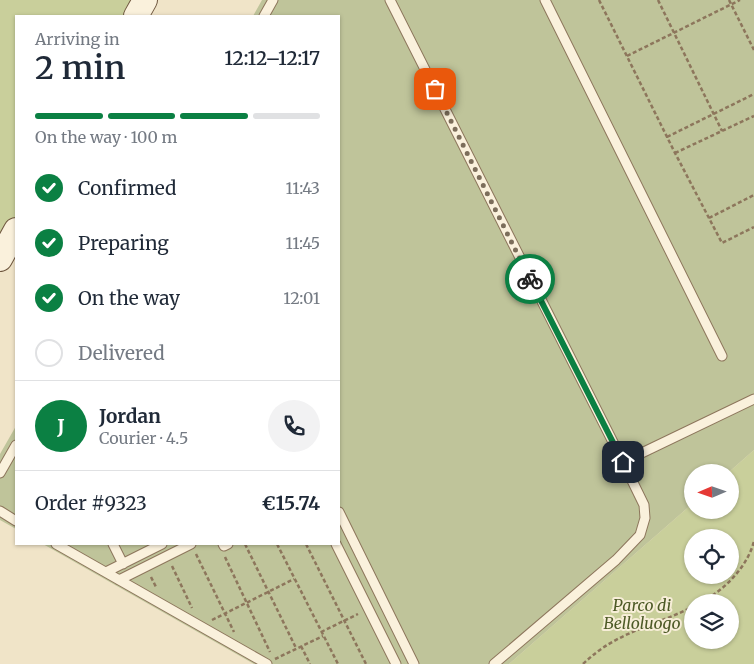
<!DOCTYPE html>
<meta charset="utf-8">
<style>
body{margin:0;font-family:Merriweather,serif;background:#f2f2f3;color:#1f2937;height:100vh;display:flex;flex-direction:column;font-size:19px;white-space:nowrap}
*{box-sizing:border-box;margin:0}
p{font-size:16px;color:#747a83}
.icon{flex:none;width:28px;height:28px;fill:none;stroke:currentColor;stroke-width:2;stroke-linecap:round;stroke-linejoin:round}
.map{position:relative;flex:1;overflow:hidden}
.side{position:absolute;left:15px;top:15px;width:325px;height:530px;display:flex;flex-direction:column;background:#fff;border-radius:0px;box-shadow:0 1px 4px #0004}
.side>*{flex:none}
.needle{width:32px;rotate:268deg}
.tools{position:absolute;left:684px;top:464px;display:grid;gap:10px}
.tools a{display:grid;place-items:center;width:55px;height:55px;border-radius:50%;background:#fff;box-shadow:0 1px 4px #0004;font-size:25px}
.pin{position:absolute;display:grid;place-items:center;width:42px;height:42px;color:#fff;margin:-21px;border-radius:10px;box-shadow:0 2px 8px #0006}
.courier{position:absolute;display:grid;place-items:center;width:50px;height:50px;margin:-25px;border:4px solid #0b8043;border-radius:50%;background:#fff;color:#222;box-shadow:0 1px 6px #0007}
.headline em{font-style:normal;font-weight:600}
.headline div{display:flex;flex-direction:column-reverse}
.headline{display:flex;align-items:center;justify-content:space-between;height:85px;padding:0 20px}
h1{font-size:32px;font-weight:600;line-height:38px}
.bar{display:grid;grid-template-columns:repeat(4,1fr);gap:8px 5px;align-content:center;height:60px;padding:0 20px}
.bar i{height:6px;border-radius:4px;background:#e0e1e3}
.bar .on{background:#0b8043}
.bar p{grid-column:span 4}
.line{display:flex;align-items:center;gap:12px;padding:0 20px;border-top:1px solid #e0e1e3}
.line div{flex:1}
.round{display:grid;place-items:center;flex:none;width:52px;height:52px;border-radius:26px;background:#f2f2f3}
ol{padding:0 20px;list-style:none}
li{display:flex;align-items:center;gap:15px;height:55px}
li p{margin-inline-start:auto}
li .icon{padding:5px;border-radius:50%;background:#0b8043;color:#fff;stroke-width:4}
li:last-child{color:#747a83}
li i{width:28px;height:28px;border:2px solid #e0e1e3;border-radius:50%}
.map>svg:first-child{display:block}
</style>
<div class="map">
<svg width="754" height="664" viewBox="0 0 754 664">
<rect width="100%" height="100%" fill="#f0e4c8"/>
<path fill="#c9cf9b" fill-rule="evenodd" d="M0,0h135l-8,16h-111v199l-16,29z
M754,450v214h-245l183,-160v6h38v-38h-1zM692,538h38v37h-38zM692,602h38v38h-38z"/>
<path fill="#bfc49a" d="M262,0h492v450l-25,22h-37v32l-183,160h-255l-211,-120h296v-528h-86z
M16,426v103l-16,-9v-66z"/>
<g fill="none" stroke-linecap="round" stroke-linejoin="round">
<g stroke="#8d765c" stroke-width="11">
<path id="service" d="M390,0l233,462
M545,0l177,356
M264,16l9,-16
M0,473l16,-28
M0,511l16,10
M339,512l75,152
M56,544l211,120
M113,544l10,20
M223,544l1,2 4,-2
M336,544l60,120
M106,572l56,-28
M119,580l72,-36
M494,664l122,-104 24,-25 5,-17 -1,-13 -21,-43 131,-63"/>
</g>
<g stroke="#6f573f" stroke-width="26">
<path id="secondary" d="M136,16l9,-16
M0,259l16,-29"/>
</g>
<path stroke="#8d765c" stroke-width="2.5" stroke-dasharray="4 2.5" stroke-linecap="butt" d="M599,0l76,153 47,90 32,-16
M658,0l64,131
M729,0l25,50
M627,56l113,-56
M667,137l87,-43
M675,153l79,-37
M709,218l45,-23
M245,544l51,104
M277,544l61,120
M306,544l60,120
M196,554l38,78
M225,557l45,95
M172,566l20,42
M151,577l5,10
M701,602c23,-11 47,-36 53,-61
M212,620l82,-41
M321,632l37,-18
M301,646l9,18
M275,659l48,-23
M583,664c34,-33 70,-37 109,-57"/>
<use href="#service" stroke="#faf1dc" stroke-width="9"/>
<use href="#secondary" stroke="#faf1dc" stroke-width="24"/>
</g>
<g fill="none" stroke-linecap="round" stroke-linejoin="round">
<path stroke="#7c6e5b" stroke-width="5" stroke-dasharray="0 9" d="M435,89l95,190"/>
<path stroke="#0b8043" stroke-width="6" d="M530,279l93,183"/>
</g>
<g text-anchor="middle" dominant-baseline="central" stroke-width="4" stroke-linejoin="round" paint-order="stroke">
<g font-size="16" font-style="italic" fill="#4d5a26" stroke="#f7eed8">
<text x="642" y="605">Parco di<tspan x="642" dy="18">Belloluogo</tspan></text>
</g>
</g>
</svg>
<div class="tools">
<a><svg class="needle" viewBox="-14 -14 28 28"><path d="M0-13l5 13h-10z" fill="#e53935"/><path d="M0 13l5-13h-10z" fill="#747a83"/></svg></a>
<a><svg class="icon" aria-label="locate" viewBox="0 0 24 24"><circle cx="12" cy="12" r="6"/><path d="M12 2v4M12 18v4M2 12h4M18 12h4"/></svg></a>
<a><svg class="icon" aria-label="layers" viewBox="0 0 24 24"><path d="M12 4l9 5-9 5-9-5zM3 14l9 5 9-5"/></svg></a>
</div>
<div class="pin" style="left:435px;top:89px;background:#ea580c"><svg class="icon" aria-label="bag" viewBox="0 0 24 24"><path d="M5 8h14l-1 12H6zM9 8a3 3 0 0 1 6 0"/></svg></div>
<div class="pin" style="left:623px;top:462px;background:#1f2937"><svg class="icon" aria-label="home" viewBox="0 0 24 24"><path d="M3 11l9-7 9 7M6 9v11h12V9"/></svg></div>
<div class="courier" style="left:530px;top:279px"><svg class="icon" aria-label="bike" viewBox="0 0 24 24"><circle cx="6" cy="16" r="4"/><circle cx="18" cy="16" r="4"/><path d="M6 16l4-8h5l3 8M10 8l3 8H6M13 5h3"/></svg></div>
<section class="side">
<div class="headline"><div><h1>2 min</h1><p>Arriving in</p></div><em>12:12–12:17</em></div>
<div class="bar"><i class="on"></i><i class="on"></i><i class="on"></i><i></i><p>On the way · 100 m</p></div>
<ol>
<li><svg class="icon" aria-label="check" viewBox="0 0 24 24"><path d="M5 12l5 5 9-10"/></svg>Confirmed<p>11:43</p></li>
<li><svg class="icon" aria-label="check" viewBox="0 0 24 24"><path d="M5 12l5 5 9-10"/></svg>Preparing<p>11:45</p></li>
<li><svg class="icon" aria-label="check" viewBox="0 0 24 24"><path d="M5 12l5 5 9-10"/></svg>On the way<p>12:01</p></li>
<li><i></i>Delivered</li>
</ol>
<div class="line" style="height:90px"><b class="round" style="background:#0b8043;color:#fff">J</b><div><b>Jordan</b><p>Courier · 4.5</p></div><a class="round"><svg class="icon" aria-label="phone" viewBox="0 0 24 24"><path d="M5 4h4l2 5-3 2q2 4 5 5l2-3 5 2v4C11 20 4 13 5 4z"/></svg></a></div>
<div class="line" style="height:65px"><div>Order #9323</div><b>€15.74</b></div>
</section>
</div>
